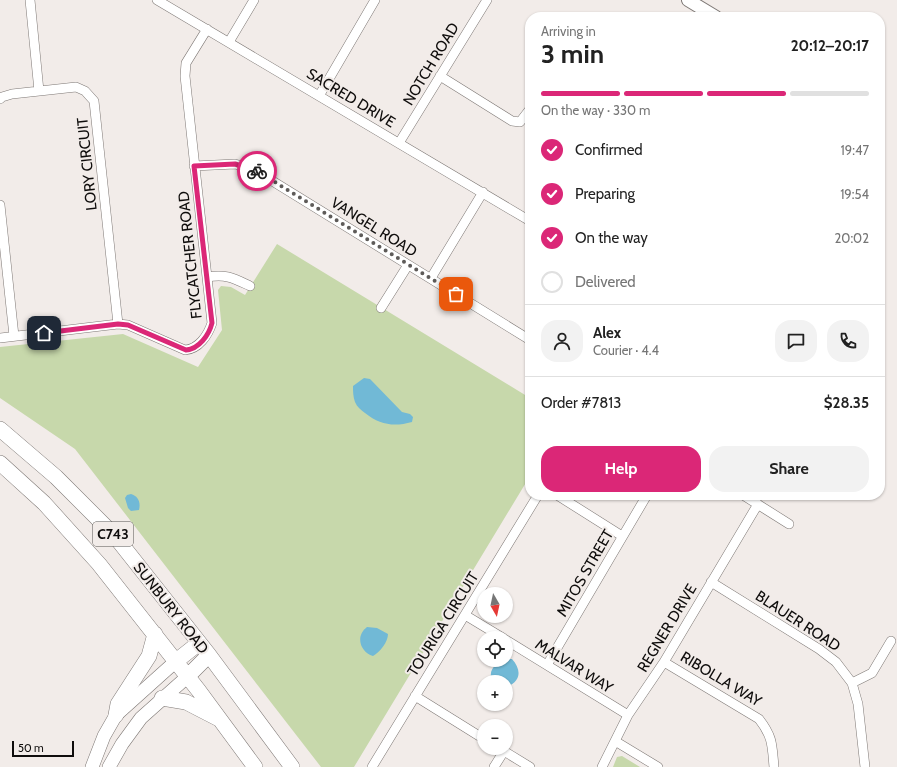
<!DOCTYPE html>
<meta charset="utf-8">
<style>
body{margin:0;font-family:Cabin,sans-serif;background:#f2f2f2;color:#222;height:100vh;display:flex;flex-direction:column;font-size:15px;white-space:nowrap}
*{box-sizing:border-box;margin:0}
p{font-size:13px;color:#767676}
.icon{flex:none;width:22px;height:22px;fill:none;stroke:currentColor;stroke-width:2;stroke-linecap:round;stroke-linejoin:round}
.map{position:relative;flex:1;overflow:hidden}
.details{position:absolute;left:525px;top:12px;width:360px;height:488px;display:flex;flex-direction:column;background:#fff;border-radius:16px;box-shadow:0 1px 3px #0004}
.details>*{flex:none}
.needle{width:26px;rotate:171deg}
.controls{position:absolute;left:477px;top:587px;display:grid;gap:8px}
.controls a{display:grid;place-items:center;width:36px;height:36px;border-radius:50%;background:#fff;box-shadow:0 1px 3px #0004;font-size:20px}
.scale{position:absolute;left:12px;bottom:10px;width:62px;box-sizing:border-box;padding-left:4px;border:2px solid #0f0d0c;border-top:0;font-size:11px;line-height:14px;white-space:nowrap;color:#0f0d0c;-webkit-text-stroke:3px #f2ece9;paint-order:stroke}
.pin{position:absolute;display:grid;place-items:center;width:34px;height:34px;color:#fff;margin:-17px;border-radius:8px;box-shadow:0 2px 6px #0006}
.courier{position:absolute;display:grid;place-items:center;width:40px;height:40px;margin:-20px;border:3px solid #db2777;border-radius:50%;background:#fff;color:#222;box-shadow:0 1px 5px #0007}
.headline em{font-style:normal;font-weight:800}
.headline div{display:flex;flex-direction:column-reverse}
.headline{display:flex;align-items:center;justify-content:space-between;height:68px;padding:0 16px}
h1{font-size:26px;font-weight:800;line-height:30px}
.bar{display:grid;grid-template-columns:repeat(4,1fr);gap:6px 4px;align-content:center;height:48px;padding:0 16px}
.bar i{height:5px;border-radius:3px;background:#e0e0e0}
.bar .current{background:#db2777}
.bar p{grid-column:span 4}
.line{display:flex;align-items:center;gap:10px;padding:0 16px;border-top:1px solid #e0e0e0}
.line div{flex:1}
.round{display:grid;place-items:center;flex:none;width:42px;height:42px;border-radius:16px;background:#f2f2f2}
ol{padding:0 16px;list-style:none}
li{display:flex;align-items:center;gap:12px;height:44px}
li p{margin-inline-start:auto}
li .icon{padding:4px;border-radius:50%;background:#db2777;color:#fff;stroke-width:4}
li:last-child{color:#767676}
li i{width:22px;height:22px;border:2px solid #e0e0e0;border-radius:50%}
.cta{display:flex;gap:8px;margin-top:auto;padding:8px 16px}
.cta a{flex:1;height:46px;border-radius:16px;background:#db2777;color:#fff;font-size:16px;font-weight:800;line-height:46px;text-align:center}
.cta a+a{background:#f2f2f2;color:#222}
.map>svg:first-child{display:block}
</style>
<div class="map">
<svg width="897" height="767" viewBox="0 0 897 767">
<rect width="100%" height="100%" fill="#f2ece9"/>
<path fill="#c7d8ab" d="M277,244l253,154v78l-176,291h-33l-246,-318 -75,-51v-51l123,-13 75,33 24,-37 -4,-40 3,-4 10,1 14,8z
M622,756l18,11h-27l4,-10z"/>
<path fill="#71b9d6" d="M364,378l6,1 32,33 8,2 3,3 -1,5c-18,5 -32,3 -47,-9 -4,-3 -8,-6 -10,-11 -2,-5 -2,-11 -2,-16z
M131,494c7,2 10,8 8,16l-8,1 -3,-3 -3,-10 2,-3z
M367,627l10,1 11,6c0,8 -8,18 -15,22 -13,-4 -18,-20 -6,-29z
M507,659h5c10,11 9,23 -6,28v-5h-13c-7,-12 4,-20 14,-23z"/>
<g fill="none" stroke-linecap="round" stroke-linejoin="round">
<g stroke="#7e7875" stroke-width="10">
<path id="minor" d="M30,0l9,91
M157,0l373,221
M229,42l25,-42
M440,76l72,45 8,1 10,-13
M319,96l56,-96
M0,99l2,-2 10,-3 64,-7 9,4 9,10 24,223
M399,143l88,-143
M194,166l41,-2 18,5 277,171
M0,205l14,131
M207,277c20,-3 26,1 43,9
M431,278l52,-86
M381,308l27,-43
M0,338l118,-14 10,1 57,25c14,-1 23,-15 27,-27l-27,-247 1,-13 21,-34
M557,495l65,41
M743,495l46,29
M711,582l108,67 17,13 16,21 6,21 7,63
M465,615l38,23
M506,640l122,75
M664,662l95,57c14,18 13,26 15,48
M547,665l100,-170
M852,683l20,-10 19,-32
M415,696l69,43
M615,741l43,26
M499,748l31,19
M372,767l166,-272
M494,767l10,-16
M602,767l26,-52 36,-53 94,-158"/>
</g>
<g stroke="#7e7875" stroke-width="14">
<path id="tertiary" d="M688,0l28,17"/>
</g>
<g stroke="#7e7875" stroke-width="14">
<path id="secondary" d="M92,767l12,-31 12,-21 59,-53
M109,767l13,-23 19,-26 46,-41"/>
</g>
<g stroke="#7e7875" stroke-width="16">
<path id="primary" d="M0,429l56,48 58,58 95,120 83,112
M0,463l44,40 55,61 100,127 56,76
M175,662l24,-19
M187,677l22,-22
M162,698l24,4 31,16
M116,715l2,-11 31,-48 6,-22"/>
</g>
<use href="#minor" stroke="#fff" stroke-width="9"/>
<use href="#tertiary" stroke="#fff" stroke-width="12"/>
<use href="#secondary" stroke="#fff" stroke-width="13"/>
<use href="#primary" stroke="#fff" stroke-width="15"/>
</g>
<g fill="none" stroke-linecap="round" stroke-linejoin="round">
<path stroke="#5e5b59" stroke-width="4" stroke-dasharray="0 7.2" d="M257,171l199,123"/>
<path stroke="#db2777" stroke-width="5" d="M44,333l74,-9 10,1 58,25c13,-1 23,-15 26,-27l-18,-157 41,-2 22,7"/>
</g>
<g text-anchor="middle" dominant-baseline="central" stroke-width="4" stroke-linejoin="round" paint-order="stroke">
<rect fill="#f2ece9" stroke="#53504e" stroke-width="1" x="93" y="522" width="40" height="24" rx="3"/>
<g font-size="14" font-weight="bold" fill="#0f0d0c">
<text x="113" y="534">C743</text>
</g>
<g font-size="15" fill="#0f0d0c" stroke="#f2ece9">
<text transform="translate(431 64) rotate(-59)">NOTCH ROAD</text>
<text transform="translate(351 98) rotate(31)">SACRED DRIVE</text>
<text transform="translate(87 164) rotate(-96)">LORY CIRCUIT</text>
<text transform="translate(374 227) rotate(32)">VANGEL ROAD</text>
<text transform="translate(190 255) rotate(-96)">FLYCATCHER ROAD</text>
<text transform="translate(585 573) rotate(-60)">MITOS STREET</text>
<text transform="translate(171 608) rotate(52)">SUNBURY ROAD</text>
<text transform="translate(798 621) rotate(33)">BLAUER ROAD</text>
<text transform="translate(443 624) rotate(-58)">TOURIGA CIRCUIT</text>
<text transform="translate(667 628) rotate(-59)">REGNER DRIVE</text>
<text transform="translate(574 666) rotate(32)">MALVAR WAY</text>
<text transform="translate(721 679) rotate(31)">RIBOLLA WAY</text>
</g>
</g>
</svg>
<div class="controls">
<a><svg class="needle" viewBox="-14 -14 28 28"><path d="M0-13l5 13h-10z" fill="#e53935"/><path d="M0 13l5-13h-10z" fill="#767676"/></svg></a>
<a><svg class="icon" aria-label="locate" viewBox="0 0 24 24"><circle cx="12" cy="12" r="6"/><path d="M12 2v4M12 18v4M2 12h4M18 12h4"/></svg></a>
<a>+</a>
<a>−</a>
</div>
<div class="scale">50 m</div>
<div class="pin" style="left:456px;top:294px;background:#ea580c"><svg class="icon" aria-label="bag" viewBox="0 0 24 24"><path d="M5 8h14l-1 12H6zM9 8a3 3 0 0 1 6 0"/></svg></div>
<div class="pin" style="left:44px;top:333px;background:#1f2937"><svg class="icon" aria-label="home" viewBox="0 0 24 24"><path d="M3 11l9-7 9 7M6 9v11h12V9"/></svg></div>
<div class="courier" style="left:257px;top:171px"><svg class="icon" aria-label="bike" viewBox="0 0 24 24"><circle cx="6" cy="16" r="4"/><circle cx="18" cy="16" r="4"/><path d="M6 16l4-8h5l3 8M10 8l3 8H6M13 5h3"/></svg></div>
<section class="details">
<div class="headline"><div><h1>3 min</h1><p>Arriving in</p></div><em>20:12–20:17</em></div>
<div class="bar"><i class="current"></i><i class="current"></i><i class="current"></i><i></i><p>On the way · 330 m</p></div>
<ol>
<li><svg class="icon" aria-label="check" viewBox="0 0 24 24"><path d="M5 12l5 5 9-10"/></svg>Confirmed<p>19:47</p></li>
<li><svg class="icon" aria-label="check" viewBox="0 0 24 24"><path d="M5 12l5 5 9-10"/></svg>Preparing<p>19:54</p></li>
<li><svg class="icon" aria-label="check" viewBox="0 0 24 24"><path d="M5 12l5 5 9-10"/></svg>On the way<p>20:02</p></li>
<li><i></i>Delivered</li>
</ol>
<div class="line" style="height:72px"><a class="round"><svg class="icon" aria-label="person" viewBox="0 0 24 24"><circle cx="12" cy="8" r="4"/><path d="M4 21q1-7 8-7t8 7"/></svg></a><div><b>Alex</b><p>Courier · 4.4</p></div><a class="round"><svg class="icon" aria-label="chat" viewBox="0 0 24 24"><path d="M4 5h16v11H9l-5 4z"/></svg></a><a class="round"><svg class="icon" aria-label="phone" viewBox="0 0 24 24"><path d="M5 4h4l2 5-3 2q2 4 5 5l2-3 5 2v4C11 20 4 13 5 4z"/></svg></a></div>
<div class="line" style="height:52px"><div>Order #7813</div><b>$28.35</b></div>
<div class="cta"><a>Help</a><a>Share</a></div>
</section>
</div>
